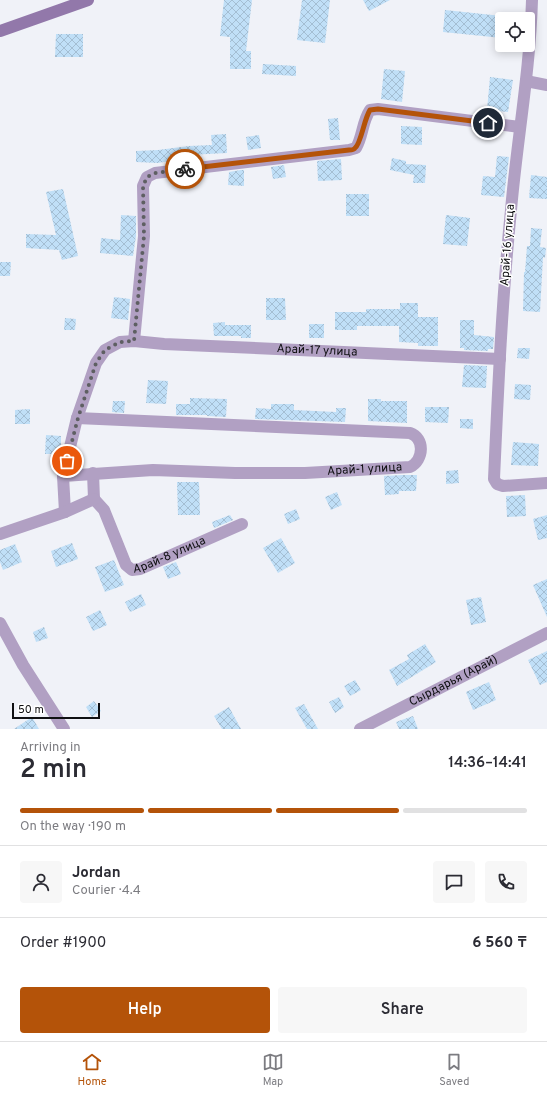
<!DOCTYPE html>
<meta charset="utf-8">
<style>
body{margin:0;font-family:Overpass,sans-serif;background:#f7f7f7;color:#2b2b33;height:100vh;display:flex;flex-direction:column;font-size:15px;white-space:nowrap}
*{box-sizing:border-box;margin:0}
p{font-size:13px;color:#7c7c81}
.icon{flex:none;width:22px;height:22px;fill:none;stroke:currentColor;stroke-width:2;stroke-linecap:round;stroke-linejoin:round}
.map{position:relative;height:729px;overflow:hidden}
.details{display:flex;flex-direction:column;background:#fff;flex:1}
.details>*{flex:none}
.buttons{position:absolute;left:495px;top:12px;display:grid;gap:8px}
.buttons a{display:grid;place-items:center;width:40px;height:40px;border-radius:4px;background:#fff;box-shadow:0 2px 10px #0003;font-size:20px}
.scale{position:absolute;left:12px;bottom:10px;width:88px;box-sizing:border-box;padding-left:4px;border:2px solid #0f1012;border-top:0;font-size:11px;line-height:14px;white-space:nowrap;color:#0f1012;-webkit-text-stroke:3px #fff;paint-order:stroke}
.pin{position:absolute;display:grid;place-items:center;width:34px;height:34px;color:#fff;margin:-17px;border:2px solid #fff;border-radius:50%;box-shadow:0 1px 4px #0007}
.courier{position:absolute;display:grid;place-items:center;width:40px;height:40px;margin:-20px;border:3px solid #b45309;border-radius:50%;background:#fff;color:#222;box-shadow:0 1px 5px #0007}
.summary em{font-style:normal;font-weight:600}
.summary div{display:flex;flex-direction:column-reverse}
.summary{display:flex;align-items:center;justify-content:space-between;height:68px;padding:0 20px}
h1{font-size:26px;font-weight:600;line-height:30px}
.bar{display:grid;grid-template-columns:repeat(4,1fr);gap:6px 4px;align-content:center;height:48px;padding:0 20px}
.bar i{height:5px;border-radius:3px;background:#e1e1e2}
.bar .selected{background:#b45309}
.bar p{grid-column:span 4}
.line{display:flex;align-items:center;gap:10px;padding:0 20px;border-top:1px solid #e1e1e2}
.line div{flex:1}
.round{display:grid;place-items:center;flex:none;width:42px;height:42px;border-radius:4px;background:#f7f7f7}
.button{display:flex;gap:8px;margin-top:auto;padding:8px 20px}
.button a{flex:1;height:46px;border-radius:4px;background:#b45309;color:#fff;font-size:16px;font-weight:600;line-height:46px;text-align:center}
.button a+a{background:#f7f7f7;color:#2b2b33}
.menu{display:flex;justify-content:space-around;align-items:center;height:56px;border-top:1px solid #e1e1e2;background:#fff;font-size:11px;color:#7c7c81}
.menu a{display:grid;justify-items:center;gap:2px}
.menu .selected{color:#b45309}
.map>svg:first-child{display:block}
</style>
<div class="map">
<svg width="547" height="729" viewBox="0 0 547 729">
<defs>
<pattern id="building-cross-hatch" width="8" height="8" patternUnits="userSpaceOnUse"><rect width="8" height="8" fill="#c0dff7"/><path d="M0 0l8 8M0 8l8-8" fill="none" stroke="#a4bed3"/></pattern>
</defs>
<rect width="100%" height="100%" fill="#f0f2f8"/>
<path fill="url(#building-cross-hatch)" d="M224,0h28l-6,51h5v18h-21v-32l-10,-1z
M302,0h28l-5,43 -28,-3z
M363,0h27l-21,11z
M445,10l57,6v22l-59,-6z
M56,34h27v23h-28z
M263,64l33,2v10l-34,-2z
M384,69l21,2 -3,31 -21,-3z
M490,77l23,3 -5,32 -21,-2z
M338,118l2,22h-10l-2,-21z
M401,126l21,1v18l-21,-1z
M226,134l1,19 -58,3 1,5 -12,2 -22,-1v-11l22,-1 31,-4 23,-1 -1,-10z
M259,135l2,13 -13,2 -2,-13z
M497,156l12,1 -5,40 -23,-2 2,-19 12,1z
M392,158l14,3v3l20,1 -1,18h-12l1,-8 -24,-5z
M341,159l1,21 -24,1 -1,-20z
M284,165l2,12 -13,2 -2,-12z
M241,170h3v16l-16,-1 1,-13z
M531,175l16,2v22l-18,-1z
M63,189l15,67 -16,4 -3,-10 -33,-2v-14l30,1 -10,-43z
M346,194h23v22h-23z
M121,215l15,1v20l-3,20 -33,-3 1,-15 19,2z
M446,215l24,3 -3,28 -24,-2z
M531,228l11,1 -2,18 6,1 -1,10 -2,-1 -3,55 -17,-1 1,-39h1l2,-26h3z
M0,262h11l-1,14h-10z
M114,297l16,2 -2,21 -17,-2z
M266,298h19l1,22h-20z
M400,303h18v14h20v29h-20v-3l-19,-1v-16h-42v4h-22v-18h31v-3h34z
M65,318l11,1 -1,11h-11z
M460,320h14v15l20,2 -1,12h-5v2l-24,-1v-2h-4z
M225,322v3h26v13h-10v-2h-27l-1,-13z
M309,324h15v14h-15z
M518,348h12l-1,11 -12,-1z
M464,365l23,1 -1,22 -24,-1z
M148,380l20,1 -2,23 -20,-1z
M515,384l16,1 -1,15 -16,-1z
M190,398l37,1 -1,18 -19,-1v-1h-31v-11h14z
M368,399h13v2h26v22l-39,-2z
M113,401h12l-1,12 -12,-1z
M271,404h23v6l42,2v-4h10l-1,14 -90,-3 1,-11 15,1z
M425,407h24l-1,16 -23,-1z
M30,409v15h-15v-14z
M460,419h13v10l-13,-1z
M46,435l15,1v18h-16z
M513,442l26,2 -1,22 -27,-1z
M458,470l1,13 -13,1v-13z
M403,475h14l-1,16h-17v3l-14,1 -1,-19z
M177,482h22l1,33h-22z
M337,492l5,13 -11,5 -6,-13z
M525,495l1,21 -19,1 -1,-21z
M296,509l4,10 -12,5 -4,-10z
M230,515l3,5 -19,8 -2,-6z
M547,515v23l-9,2 -5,-21z
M281,538l14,25 -17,10 -15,-25z
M72,543l6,16 -22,8 -5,-16z
M15,544l7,18 -19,8 -3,-8v-12z
M114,560l10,25 -19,7 -10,-25z
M176,562l5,12 -13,5 -5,-12z
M547,579v38l-14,-32z
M141,594l5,11 -16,7 -5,-10z
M481,597l5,25 -15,3 -5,-25z
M100,610l7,15 -14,6 -7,-14z
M44,627l4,11 -12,4 -3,-10z
M425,644l11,18 -39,24 -8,-16 20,-11 -2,-4z
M547,651v31l-7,3 -12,-25z
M355,680l6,10 -11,6 -6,-10z
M489,682l7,18 -23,10 -7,-18z
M339,697l5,10 -9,6 -6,-11z
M94,701l7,10 -9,6 -6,-10z
M304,704l14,25h-11l-12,-21z
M229,707l12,22h-19l-8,-13z
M413,716l5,13h-19l-3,-7z
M32,717l7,12h-25z"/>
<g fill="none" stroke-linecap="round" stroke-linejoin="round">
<g stroke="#b1a0c3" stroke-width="12">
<path d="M532,0c-2,71 -15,140 -21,210 -9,89 -13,179 -17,269l3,5 6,2 44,-3"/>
<path d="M526,81l21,4"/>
<path d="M134,341l10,-105 -1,-50 4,-9 8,-4 194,-23 7,-2c7,-12 6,-26 14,-38l8,-1 142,18"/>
<path d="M93,473l1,26"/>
<path id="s1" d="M63,476l90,-6 82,3h70l105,-6c14,-7 15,-29 0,-34l-333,-15"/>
<path id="s2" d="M94,499l10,11 22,55 6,5 8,-1 102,-45"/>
<path id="s3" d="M65,512l-2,-36 14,-58 19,-55 9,-13 15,-8 14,-1 30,3 336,15"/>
<path d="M0,534l65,-22 29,-13"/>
<path d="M0,623l23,42 41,64"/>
<path id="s4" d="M360,729l187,-96"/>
</g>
<path stroke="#9278aa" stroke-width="12" d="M0,31l88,-31"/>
</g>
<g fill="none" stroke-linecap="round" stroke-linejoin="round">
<path stroke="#5e5f62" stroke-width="4" stroke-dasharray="0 7.2" d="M67,461l11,-43 18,-55 9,-13 15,-8 14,-1 10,-105 -1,-50 4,-9 8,-4 30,-4"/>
<path stroke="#b45309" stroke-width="5" d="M185,169l164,-19c2,0 5,0 6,-2 6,-4 9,-29 15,-38l8,-1 110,14"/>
</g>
<g text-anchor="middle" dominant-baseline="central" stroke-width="3" stroke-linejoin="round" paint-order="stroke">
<g font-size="12" fill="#0f1012" stroke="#fff">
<text transform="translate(508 245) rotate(-86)">Арай-16 улица</text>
<text stroke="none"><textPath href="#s3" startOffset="384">Арай-17 улица</textPath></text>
<text stroke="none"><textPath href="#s1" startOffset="302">Арай-1 улица</textPath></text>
<text stroke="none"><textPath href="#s2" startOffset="122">Арай-8 улица</textPath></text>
<text stroke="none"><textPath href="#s4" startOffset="105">Сырдарья (Арай)</textPath></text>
</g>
</g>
</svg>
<div class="buttons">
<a><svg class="icon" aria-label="locate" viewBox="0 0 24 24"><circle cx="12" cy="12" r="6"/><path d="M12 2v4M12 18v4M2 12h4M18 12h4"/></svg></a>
</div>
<div class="scale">50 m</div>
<div class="pin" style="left:67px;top:461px;background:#ea580c"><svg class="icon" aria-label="bag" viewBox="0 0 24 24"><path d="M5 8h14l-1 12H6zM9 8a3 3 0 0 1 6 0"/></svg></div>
<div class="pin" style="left:488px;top:123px;background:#1f2937"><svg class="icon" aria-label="home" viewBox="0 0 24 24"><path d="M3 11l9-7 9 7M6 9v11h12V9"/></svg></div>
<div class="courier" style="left:185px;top:169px"><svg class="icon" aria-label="bike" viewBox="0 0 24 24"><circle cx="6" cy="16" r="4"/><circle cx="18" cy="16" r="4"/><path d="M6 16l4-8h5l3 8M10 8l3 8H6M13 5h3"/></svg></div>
</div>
<section class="details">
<div class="summary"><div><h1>2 min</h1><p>Arriving in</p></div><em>14:36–14:41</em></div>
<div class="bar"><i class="selected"></i><i class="selected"></i><i class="selected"></i><i></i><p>On the way · 190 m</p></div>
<div class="line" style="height:72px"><a class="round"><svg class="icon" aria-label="person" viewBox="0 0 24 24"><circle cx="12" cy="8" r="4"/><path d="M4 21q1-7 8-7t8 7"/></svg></a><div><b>Jordan</b><p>Courier · 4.4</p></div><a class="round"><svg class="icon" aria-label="chat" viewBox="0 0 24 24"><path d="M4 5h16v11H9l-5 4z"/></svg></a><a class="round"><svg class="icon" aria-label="phone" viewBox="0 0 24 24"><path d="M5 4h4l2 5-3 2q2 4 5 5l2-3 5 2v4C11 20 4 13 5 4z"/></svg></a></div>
<div class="line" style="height:52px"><div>Order #1900</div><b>6 560 ₸</b></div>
<div class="button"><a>Help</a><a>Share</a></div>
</section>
<nav class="menu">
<a class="selected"><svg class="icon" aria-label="home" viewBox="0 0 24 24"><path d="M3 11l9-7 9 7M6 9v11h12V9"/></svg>Home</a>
<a><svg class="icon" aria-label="map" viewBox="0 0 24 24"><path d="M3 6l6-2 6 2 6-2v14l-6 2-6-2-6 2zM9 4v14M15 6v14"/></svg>Map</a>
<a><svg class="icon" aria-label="saved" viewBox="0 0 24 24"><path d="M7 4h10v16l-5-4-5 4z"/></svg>Saved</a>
</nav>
